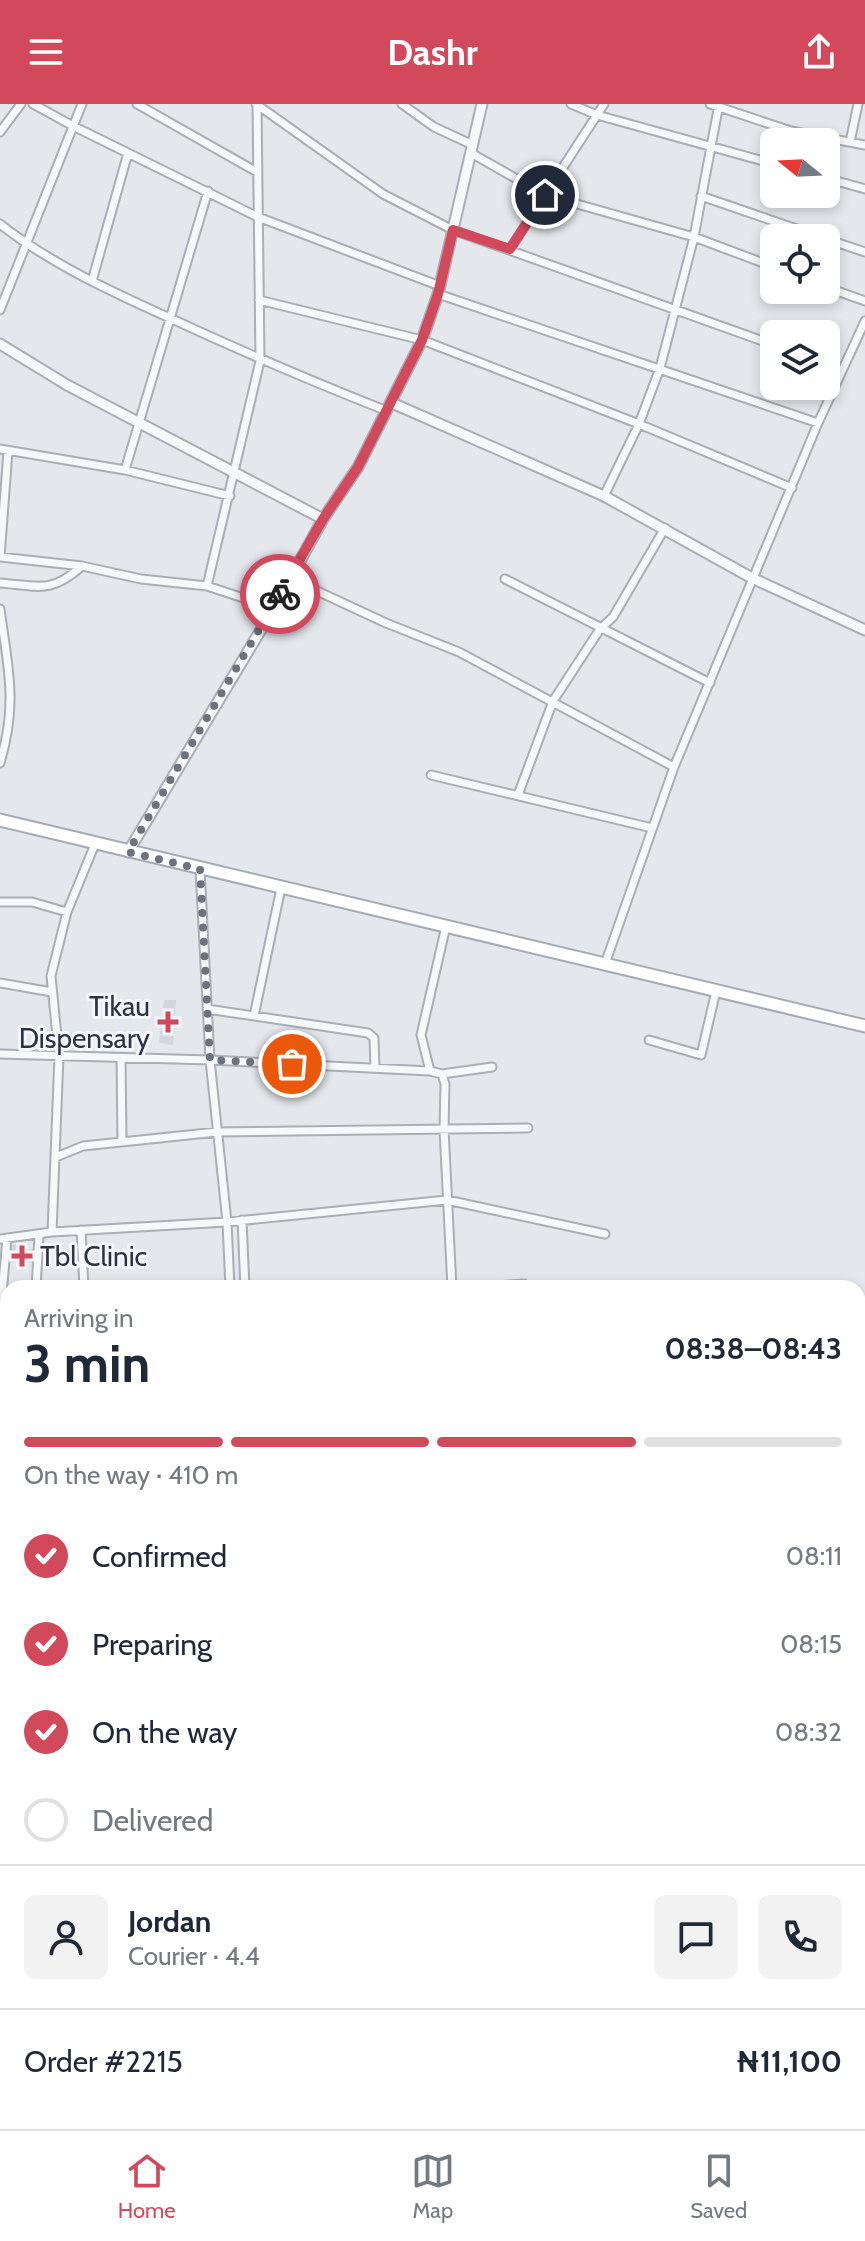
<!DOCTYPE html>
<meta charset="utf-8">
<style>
body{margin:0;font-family:Cabin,sans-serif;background:#f2f2f3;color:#1f2937;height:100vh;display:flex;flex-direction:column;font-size:30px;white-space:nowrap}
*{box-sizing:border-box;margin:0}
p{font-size:26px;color:#747a83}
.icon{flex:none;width:44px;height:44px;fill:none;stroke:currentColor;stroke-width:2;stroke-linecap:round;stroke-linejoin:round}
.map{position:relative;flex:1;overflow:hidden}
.details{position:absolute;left:0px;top:1176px;width:866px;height:850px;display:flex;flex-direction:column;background:#fff;border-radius:24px 24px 0 0;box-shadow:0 4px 12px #0003}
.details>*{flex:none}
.needle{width:52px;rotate:288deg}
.controls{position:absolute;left:760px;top:24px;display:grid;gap:16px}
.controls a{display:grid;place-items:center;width:80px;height:80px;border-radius:12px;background:#fff;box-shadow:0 4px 12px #0003;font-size:40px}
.pin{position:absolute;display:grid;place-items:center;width:68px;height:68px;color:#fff;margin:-34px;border:4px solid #fff;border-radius:50%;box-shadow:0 2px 8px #0007}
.courier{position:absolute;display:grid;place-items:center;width:80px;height:80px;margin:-40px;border:6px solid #d1495b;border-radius:50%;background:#fff;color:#222;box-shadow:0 2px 10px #0007}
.headline em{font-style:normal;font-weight:700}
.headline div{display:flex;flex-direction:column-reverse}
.headline{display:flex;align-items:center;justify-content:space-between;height:136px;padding:0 24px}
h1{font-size:52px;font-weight:700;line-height:60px}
.bar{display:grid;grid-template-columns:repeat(4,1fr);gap:12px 8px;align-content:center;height:96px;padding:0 24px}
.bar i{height:10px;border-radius:6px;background:#e0e1e3}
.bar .active{background:#d1495b}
.bar p{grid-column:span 4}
.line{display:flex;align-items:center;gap:20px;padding:0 24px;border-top:2px solid #e0e1e3}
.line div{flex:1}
.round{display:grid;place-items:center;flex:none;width:84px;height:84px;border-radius:12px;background:#f2f2f3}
ol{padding:0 24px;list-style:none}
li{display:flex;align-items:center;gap:24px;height:88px}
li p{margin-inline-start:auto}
li .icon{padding:8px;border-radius:50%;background:#d1495b;color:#fff;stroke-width:4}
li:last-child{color:#747a83}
li i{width:44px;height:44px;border:4px solid #e0e1e3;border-radius:50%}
header{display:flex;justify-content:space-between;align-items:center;height:104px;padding:0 24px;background:#d1495b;color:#fff;font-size:36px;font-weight:700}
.menu{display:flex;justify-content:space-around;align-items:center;height:112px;border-top:2px solid #e0e1e3;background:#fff;font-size:22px;color:#747a83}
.menu a{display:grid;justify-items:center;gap:4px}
.menu .active{color:#d1495b}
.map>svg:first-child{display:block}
</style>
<header><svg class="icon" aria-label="menu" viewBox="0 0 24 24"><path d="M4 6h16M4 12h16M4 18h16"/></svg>Dashr<svg class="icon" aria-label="share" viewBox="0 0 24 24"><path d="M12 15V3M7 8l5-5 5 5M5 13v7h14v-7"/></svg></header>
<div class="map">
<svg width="865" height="2025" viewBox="0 0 865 2025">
<defs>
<pattern id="water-rules" width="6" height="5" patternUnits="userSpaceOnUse" patternTransform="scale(2)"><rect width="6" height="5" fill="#9fb4cc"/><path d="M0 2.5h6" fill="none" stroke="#8293a7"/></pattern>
</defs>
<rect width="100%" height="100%" fill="#e4e7ec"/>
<path fill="#d2d6de" d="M164,896h12l-3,45 -14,-2z
M22,1140v6l12,-1 1,14 -25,-1 1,-17z"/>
<path fill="url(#water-rules)" d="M858,1586l7,2v35h-7z"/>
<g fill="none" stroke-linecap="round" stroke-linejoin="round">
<g stroke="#a9aeb7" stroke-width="11">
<path id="minor" d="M33,0l40,22 185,91 182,69
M137,0l120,68
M256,0l127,90 70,36 321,115
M402,0l32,23 39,18
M571,0l26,11 177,49
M710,0l81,27 74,14
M0,28l21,-28
M850,38l8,-38
M471,49l74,42 149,42 80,30
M826,74l39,11
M701,92l122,42
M0,120c51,40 112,68 172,95 71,33 142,63 215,92
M826,135l39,13
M510,145l94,-145
M92,177l36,-128
M826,183l39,14
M438,190l380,129
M259,196l163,40 217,84 153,64
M0,206l82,-206
M826,261l16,5
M0,345l125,21 105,26
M125,366l83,-279
M604,392l35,-72 21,-56 34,-131 25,-133
M0,453l82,9 59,13 66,7 67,22
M0,453l8,-106
M289,474l97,45 73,29 215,115
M505,475l205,104
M0,479c39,3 51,11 82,-17
M207,482l53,-225 -3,-257
M0,505c8,59 18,94 0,154
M431,671l221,53
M518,691l35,-94 47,-72 13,-12 52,-89
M200,765l10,191 17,162 3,66
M0,798h32l35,10
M605,860l69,-197 144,-344 47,-102
M0,879l52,9
M207,905l161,24 6,5 1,30
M254,912l27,-128
M649,936l52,15 15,-64
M0,950l210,6 220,11 12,3 50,-7
M121,954l1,84
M430,967l-9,-36 25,-109
M442,970l3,10 -1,45 8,159
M56,1053l27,-11 134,-14 311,-4
M242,1116l3,68
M81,1126l3,58
M52,1128l7,-176 -8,-80 16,-64 28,-68
M0,1135l52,-7 175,-10 220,-22 158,34
M36,1184l3,-53
M192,1184l38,-2
M465,1184l59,-4
M0,1213l7,-79
M0,1282l8,-3
M0,1338l8,-2
M0,1387l8,-1
M0,1441l8,4
M858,1529l7,-1
M6,1540l2,-18
M858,1747l7,-8
M0,1752l8,-7
M858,1817h7
M0,1823l8,-14
M0,1886l8,5
M0,1961l8,-11
M0,1978l8,2
M119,2018l2,7
M211,2018l1,7
M308,2018l1,7
M427,2018l3,7
M534,2018l5,7
M716,2018l4,7
M839,2018l17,7
M559,2025l4,-7"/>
</g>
<g stroke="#a9aeb7" stroke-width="13">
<path id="tertiary" d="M0,240l67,41 256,134
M392,299l212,93 148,82 113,52
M128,748l146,-244 49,-89 35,-52 64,-127 16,-46 44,-190"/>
</g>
<g stroke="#a3abb8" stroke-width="15">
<path id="primary" d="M0,716l865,206"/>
</g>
<use href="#minor" stroke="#f7f8fa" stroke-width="7"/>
<use href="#tertiary" stroke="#f7f8fa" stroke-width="9"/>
<use href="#primary" stroke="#fff" stroke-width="11"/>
</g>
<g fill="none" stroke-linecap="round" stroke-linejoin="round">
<path stroke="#6c737f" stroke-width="8" stroke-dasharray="0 14.4" d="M280,490l-152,258 72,17 10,191 82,4"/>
<path stroke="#d1495b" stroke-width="10" d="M280,490l43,-75 35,-52 64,-127 16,-46 15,-64 57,19 35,-54"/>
</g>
<g fill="#d1495b" stroke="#f4f6f9" stroke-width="3">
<path d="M164 906h8v8h8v8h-8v8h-8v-8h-8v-8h8z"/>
<path d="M18 1140h8v8h8v8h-8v8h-8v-8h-8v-8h8z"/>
</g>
<g text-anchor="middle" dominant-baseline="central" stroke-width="6" stroke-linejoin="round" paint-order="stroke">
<g font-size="28" fill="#2b3445" stroke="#f4f6f9" text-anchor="end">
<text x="150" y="902">Tikau<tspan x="150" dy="32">Dispensary</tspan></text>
<text x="40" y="1152" text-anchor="start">Tbl Clinic</text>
</g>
</g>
</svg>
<div class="controls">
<a><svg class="needle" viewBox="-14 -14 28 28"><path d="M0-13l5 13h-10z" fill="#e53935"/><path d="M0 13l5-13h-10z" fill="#747a83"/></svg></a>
<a><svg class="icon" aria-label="locate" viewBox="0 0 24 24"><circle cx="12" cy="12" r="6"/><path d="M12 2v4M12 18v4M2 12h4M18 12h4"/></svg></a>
<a><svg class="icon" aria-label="layers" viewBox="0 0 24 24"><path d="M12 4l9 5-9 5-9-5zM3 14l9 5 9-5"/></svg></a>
</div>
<div class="pin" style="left:292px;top:960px;background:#ea580c"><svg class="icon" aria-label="bag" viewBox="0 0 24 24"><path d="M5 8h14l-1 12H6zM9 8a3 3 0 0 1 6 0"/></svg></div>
<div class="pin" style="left:545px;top:91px;background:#1f2937"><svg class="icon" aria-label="home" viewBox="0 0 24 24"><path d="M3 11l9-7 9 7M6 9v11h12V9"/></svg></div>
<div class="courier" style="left:280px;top:490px"><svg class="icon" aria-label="bike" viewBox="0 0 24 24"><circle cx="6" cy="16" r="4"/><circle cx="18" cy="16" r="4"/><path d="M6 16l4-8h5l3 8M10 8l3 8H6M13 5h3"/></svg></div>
<section class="details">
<div class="headline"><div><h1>3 min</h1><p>Arriving in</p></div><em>08:38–08:43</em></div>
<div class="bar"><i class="active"></i><i class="active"></i><i class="active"></i><i></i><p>On the way · 410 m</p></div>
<ol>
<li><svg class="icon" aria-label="check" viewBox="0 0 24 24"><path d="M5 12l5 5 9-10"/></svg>Confirmed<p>08:11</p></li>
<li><svg class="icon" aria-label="check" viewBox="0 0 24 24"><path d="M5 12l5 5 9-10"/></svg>Preparing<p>08:15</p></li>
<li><svg class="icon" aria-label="check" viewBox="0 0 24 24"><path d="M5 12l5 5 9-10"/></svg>On the way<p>08:32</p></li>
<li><i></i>Delivered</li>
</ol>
<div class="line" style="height:144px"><a class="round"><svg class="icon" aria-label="person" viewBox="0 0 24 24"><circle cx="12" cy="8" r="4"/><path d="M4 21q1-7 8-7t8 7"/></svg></a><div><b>Jordan</b><p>Courier · 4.4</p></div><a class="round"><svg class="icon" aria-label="chat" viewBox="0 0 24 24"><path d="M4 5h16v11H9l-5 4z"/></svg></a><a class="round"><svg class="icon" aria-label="phone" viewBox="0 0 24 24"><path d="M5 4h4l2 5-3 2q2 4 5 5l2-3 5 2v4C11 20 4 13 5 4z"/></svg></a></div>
<div class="line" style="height:104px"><div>Order #2215</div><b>₦11,100</b></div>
</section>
</div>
<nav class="menu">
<a class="active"><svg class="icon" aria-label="home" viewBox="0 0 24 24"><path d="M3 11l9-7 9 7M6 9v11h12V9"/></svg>Home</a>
<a><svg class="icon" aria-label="map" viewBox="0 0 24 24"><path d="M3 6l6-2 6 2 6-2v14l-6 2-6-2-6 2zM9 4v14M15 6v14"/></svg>Map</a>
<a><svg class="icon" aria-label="saved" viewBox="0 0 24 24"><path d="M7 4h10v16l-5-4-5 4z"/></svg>Saved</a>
</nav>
